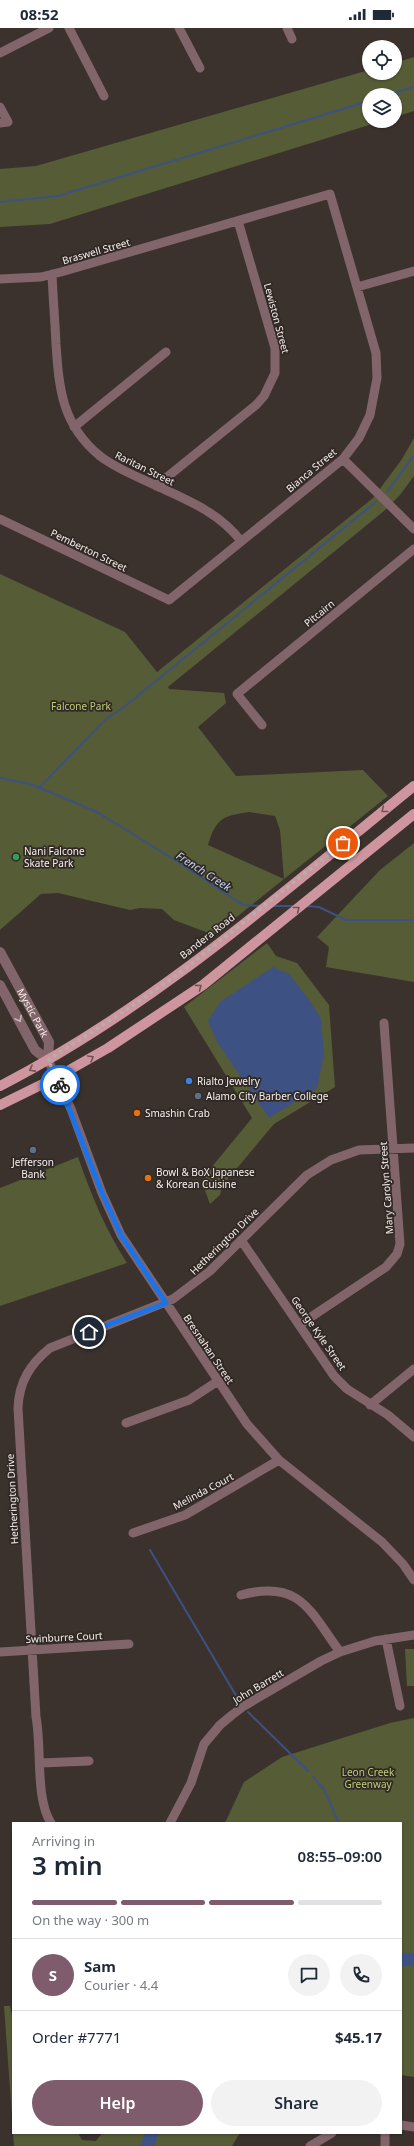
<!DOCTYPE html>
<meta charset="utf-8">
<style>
body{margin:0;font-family:"Noto Sans",sans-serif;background:#f2f2f3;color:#1f2937;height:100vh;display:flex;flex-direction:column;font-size:15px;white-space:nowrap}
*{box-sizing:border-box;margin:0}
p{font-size:13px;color:#747a83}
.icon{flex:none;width:22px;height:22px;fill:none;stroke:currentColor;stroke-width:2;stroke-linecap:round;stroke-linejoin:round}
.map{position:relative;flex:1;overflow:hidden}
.drawer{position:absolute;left:12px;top:1794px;width:390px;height:312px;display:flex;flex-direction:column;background:#fff;border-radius:0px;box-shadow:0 1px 3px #0004}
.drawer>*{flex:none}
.buttons{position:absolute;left:362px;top:12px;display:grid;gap:8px}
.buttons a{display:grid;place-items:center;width:40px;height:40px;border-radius:50%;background:#fff;box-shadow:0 1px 3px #0004;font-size:20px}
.pin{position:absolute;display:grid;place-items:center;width:34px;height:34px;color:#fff;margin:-17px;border:2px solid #fff;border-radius:50%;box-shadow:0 1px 4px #0007}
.courier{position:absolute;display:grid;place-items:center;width:40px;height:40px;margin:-20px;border:3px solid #1a73e8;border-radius:50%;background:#fff;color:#222;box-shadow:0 1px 5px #0007}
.summary em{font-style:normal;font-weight:600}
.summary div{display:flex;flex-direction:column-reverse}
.summary{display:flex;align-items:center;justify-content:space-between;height:68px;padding:0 20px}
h1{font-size:26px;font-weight:600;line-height:30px}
.bar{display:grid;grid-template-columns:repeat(4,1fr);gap:6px 4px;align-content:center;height:48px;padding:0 20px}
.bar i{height:5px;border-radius:3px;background:#e0e1e3}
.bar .active{background:#7e5c6c}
.bar p{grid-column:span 4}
.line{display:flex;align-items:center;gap:10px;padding:0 20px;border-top:1px solid #e0e1e3}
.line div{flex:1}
.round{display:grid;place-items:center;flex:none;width:42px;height:42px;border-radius:21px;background:#f2f2f3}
.button{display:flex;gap:8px;margin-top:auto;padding:8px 20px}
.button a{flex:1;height:46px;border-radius:24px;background:#7e5c6c;color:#fff;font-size:16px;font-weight:600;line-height:46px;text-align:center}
.button a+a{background:#f2f2f3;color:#1f2937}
.status{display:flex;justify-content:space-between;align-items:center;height:28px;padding:0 20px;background:#fff;direction:ltr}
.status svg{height:11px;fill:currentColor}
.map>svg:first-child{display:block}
</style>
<div class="status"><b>08:52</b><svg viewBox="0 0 49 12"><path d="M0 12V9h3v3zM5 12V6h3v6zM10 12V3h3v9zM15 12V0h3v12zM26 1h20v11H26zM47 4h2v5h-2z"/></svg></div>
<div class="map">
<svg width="414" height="2118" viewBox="0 0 414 2118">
<rect width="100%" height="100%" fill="#3b322e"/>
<path fill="#555c36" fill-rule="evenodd" d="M414,29v54l-19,6v-22h-26v26h13l-332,103 -50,3v-58l36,-3 333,-96v3h26v-10z
M414,410v38l-14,19 -16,16 -216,176 1,2 55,4 2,10 -28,24 38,49 127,-6 25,26 -174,139 -40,-15 -12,-11 -22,-1 -10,2 -72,-17 -17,1 -41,36v-356l125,58 32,40 216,-174 29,-39zM249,784l26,4 5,14 4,49 -76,-34c8,-27 15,-29 41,-33z
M414,815v139l-88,-15 3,-20 -12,-10 63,-67z
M267,915l9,13 21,7 32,42 6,82 -61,37 -52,62 -2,9 -10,9 -7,-19 3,-11 46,-56 -68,-111z
M78,1129c13,37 27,72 49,106l-127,43v-118z
M405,1621h9v37h-7z
M414,1690v359l-13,-2v-252h-176l19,-41 38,-25 108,-34z
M4,1978h6l3,14v110z
M13,2105h65l4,7 14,1 6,-8h138l-8,13h-218z"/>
<path fill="#3d5282" d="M273,939l16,7 21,27 11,18 3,35 -7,34 -48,30 -52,-76 -9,-21 12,-19z"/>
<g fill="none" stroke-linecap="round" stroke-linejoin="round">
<path stroke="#3d5282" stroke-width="2" d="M387,67l27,-8
M0,174l58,-6 311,-95
M387,464l27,-37
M0,750l31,6 66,28 81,50 65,43 19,1
M39,760l67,-69 18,-12 253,-206
M272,878h22
M306,878l13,1 27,13h68
M150,1522l88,149
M248,1684l60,59
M313,1749l10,11 16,35"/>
<path stroke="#3d5282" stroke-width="13" d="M401,1932l13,-1
M147,2118l5,-13"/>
<path stroke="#82656a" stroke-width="9" d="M69,0l35,68
M179,0l21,40
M287,0l5,11
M0,25l49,-25
M0,79l8,15 -8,1
M52,246c1,24 3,47 4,70 3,45 6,81 44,112 18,14 41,22 61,32 31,14 59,26 80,53
M0,251l41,-2 20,-5 269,-78 46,159 1,25 -7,37 -11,23 -16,21 -174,141 -169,-81
M357,259l57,-16
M74,399l92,-75
M343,431l71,70
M156,458l100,-81 8,-9 11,-23v-25l-37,-127
M262,697l-25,-31 177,-145
M48,1032l23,49 31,84 19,42 126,189 32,36 103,82 21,22 11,16
M241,1212l93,136 13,13 41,26 26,22
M299,1297l87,-58 11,-13 3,-10 -16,-221
M370,1377l44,-36
M126,1395l63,-23 29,-19
M133,1505l52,-18 94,-55
M241,1567c59,-16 69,16 99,57
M386,1611l14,67
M0,1624l129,-8
M41,1735l48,-2
M51,1795c-16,-24 -9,-76 -15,-106l-18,-309c1,-26 12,-44 32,-60l123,-49 37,-28 97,-96 24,-15 28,-10 55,-2
M170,1795l21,-40 13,-39 16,-19 12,-10 12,-9 77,-45 19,-9 35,-11 39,-6
M401,2097l13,2
M385,2105v13
M310,2118l22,-13"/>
<path stroke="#82656a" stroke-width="10" id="s1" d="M0,924l49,90 -1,18 -13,-10 -35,-65"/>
<path stroke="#ce959f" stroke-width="10" d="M342,816l14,17
M0,1058c152,-78 282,-193 414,-300
M0,1077l57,-28 51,-29 95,-63 211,-171"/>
</g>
<defs><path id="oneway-chevron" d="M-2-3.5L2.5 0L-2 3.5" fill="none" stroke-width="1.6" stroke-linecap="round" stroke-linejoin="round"/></defs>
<g stroke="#6f5455">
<use href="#oneway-chevron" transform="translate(384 782) rotate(141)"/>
<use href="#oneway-chevron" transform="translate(297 881) rotate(-38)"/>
<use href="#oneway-chevron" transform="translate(199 959) rotate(-36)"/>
<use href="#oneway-chevron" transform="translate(91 1030) rotate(-30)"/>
<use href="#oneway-chevron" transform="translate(32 1041) rotate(152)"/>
</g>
<use stroke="#c8b8b9" href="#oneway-chevron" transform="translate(19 991) rotate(62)"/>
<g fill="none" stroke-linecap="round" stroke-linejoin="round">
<path stroke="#b5aeaa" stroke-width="4" stroke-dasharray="0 7.2" d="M60,1057l-12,-25 81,-52 52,-36 162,-129"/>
<path stroke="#1a73e8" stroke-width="5" d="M60,1057l42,108 19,42 45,68 -77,29"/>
</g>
<circle fill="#2e9e5b" stroke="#302824" stroke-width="1.5" cx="16" cy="829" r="4"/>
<circle fill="#3f7fe0" stroke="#302824" stroke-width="1.5" cx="189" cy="1053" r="4"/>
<g fill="#5c6f8a" stroke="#302824" stroke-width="1.5">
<circle cx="198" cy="1068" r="4"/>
<circle cx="33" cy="1122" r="4"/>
</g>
<g fill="#e8710a" stroke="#302824" stroke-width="1.5">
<circle cx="137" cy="1085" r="4"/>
<circle cx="148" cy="1150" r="4"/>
</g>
<g text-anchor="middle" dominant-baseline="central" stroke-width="3.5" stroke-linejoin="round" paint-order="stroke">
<g font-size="10" fill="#f6f0ed" stroke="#302824">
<text transform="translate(96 223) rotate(-16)">Braswell Street</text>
<text transform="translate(277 290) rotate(75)">Lewiston Street</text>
<text transform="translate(145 440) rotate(26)">Raritan Street</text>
<text transform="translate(311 442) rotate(-40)">Bianca Street</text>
<text transform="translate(89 522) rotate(26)">Pemberton Street</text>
<text transform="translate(319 585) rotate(-39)">Pitcairn</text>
<text transform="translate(207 908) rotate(-38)">Bandera Road</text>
<text stroke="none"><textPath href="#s1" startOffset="69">Mystic Park</textPath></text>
<text transform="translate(386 1160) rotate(-94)">Mary Carolyn Street</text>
<text transform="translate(224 1213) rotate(-44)">Hetherington Drive</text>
<text transform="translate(319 1305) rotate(55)">George Kyle Street</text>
<text transform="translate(209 1321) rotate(56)">Bresnahan Street</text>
<text transform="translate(203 1463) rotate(-28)">Melinda Court</text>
<text transform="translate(12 1471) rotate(-93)">Hetherington Drive</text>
<text transform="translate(64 1609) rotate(-3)">Swinburre Court</text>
<text transform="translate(258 1658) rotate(-31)">John Barrett</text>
</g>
<g font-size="10" fill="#bece76" stroke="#302824">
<text x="81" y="678">Falcone Park</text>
<text x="368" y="1744">Leon Creek<tspan x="368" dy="12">Greenway</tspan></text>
</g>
<g font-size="10" fill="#f6f0ed" stroke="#302824" text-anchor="start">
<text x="24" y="823">Nani Falcone<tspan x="24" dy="12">Skate Park</tspan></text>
<text x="197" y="1053">Rialto Jewelry</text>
<text x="206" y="1068">Alamo City Barber College</text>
<text x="145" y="1085">Smashin Crab</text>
<text x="33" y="1134" text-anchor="middle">Jefferson<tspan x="33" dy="12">Bank</tspan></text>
<text x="156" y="1144">Bowl &amp; BoX Japanese<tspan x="156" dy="12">&amp; Korean Cuisine</tspan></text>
</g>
<g font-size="11" font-style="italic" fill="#c7d5f4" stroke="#302824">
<text transform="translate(204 843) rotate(33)">French Creek</text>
</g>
</g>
</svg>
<div class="buttons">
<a><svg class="icon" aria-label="locate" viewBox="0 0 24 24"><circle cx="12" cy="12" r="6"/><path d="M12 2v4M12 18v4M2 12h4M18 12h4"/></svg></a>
<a><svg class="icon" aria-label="layers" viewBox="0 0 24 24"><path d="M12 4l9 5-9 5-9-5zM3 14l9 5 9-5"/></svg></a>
</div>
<div class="pin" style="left:343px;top:815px;background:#ea580c"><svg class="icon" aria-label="bag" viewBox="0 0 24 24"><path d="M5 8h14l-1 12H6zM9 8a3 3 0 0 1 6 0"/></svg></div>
<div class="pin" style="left:89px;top:1304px;background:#1f2937"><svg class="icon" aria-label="home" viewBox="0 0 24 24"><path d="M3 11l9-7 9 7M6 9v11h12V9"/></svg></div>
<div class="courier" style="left:60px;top:1057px"><svg class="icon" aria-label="bike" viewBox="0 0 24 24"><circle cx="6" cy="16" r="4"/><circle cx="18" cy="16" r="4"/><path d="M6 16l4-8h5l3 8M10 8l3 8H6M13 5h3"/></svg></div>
<section class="drawer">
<div class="summary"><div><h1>3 min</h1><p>Arriving in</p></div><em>08:55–09:00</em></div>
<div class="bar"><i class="active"></i><i class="active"></i><i class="active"></i><i></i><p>On the way · 300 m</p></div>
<div class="line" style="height:72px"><b class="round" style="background:#7e5c6c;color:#fff">S</b><div><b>Sam</b><p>Courier · 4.4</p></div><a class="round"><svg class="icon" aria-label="chat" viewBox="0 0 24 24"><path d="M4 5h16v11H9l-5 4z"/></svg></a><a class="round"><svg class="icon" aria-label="phone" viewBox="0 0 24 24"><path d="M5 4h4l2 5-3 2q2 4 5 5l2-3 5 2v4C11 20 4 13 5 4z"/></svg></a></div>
<div class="line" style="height:52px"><div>Order #7771</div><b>$45.17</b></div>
<div class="button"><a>Help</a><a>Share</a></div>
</section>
</div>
